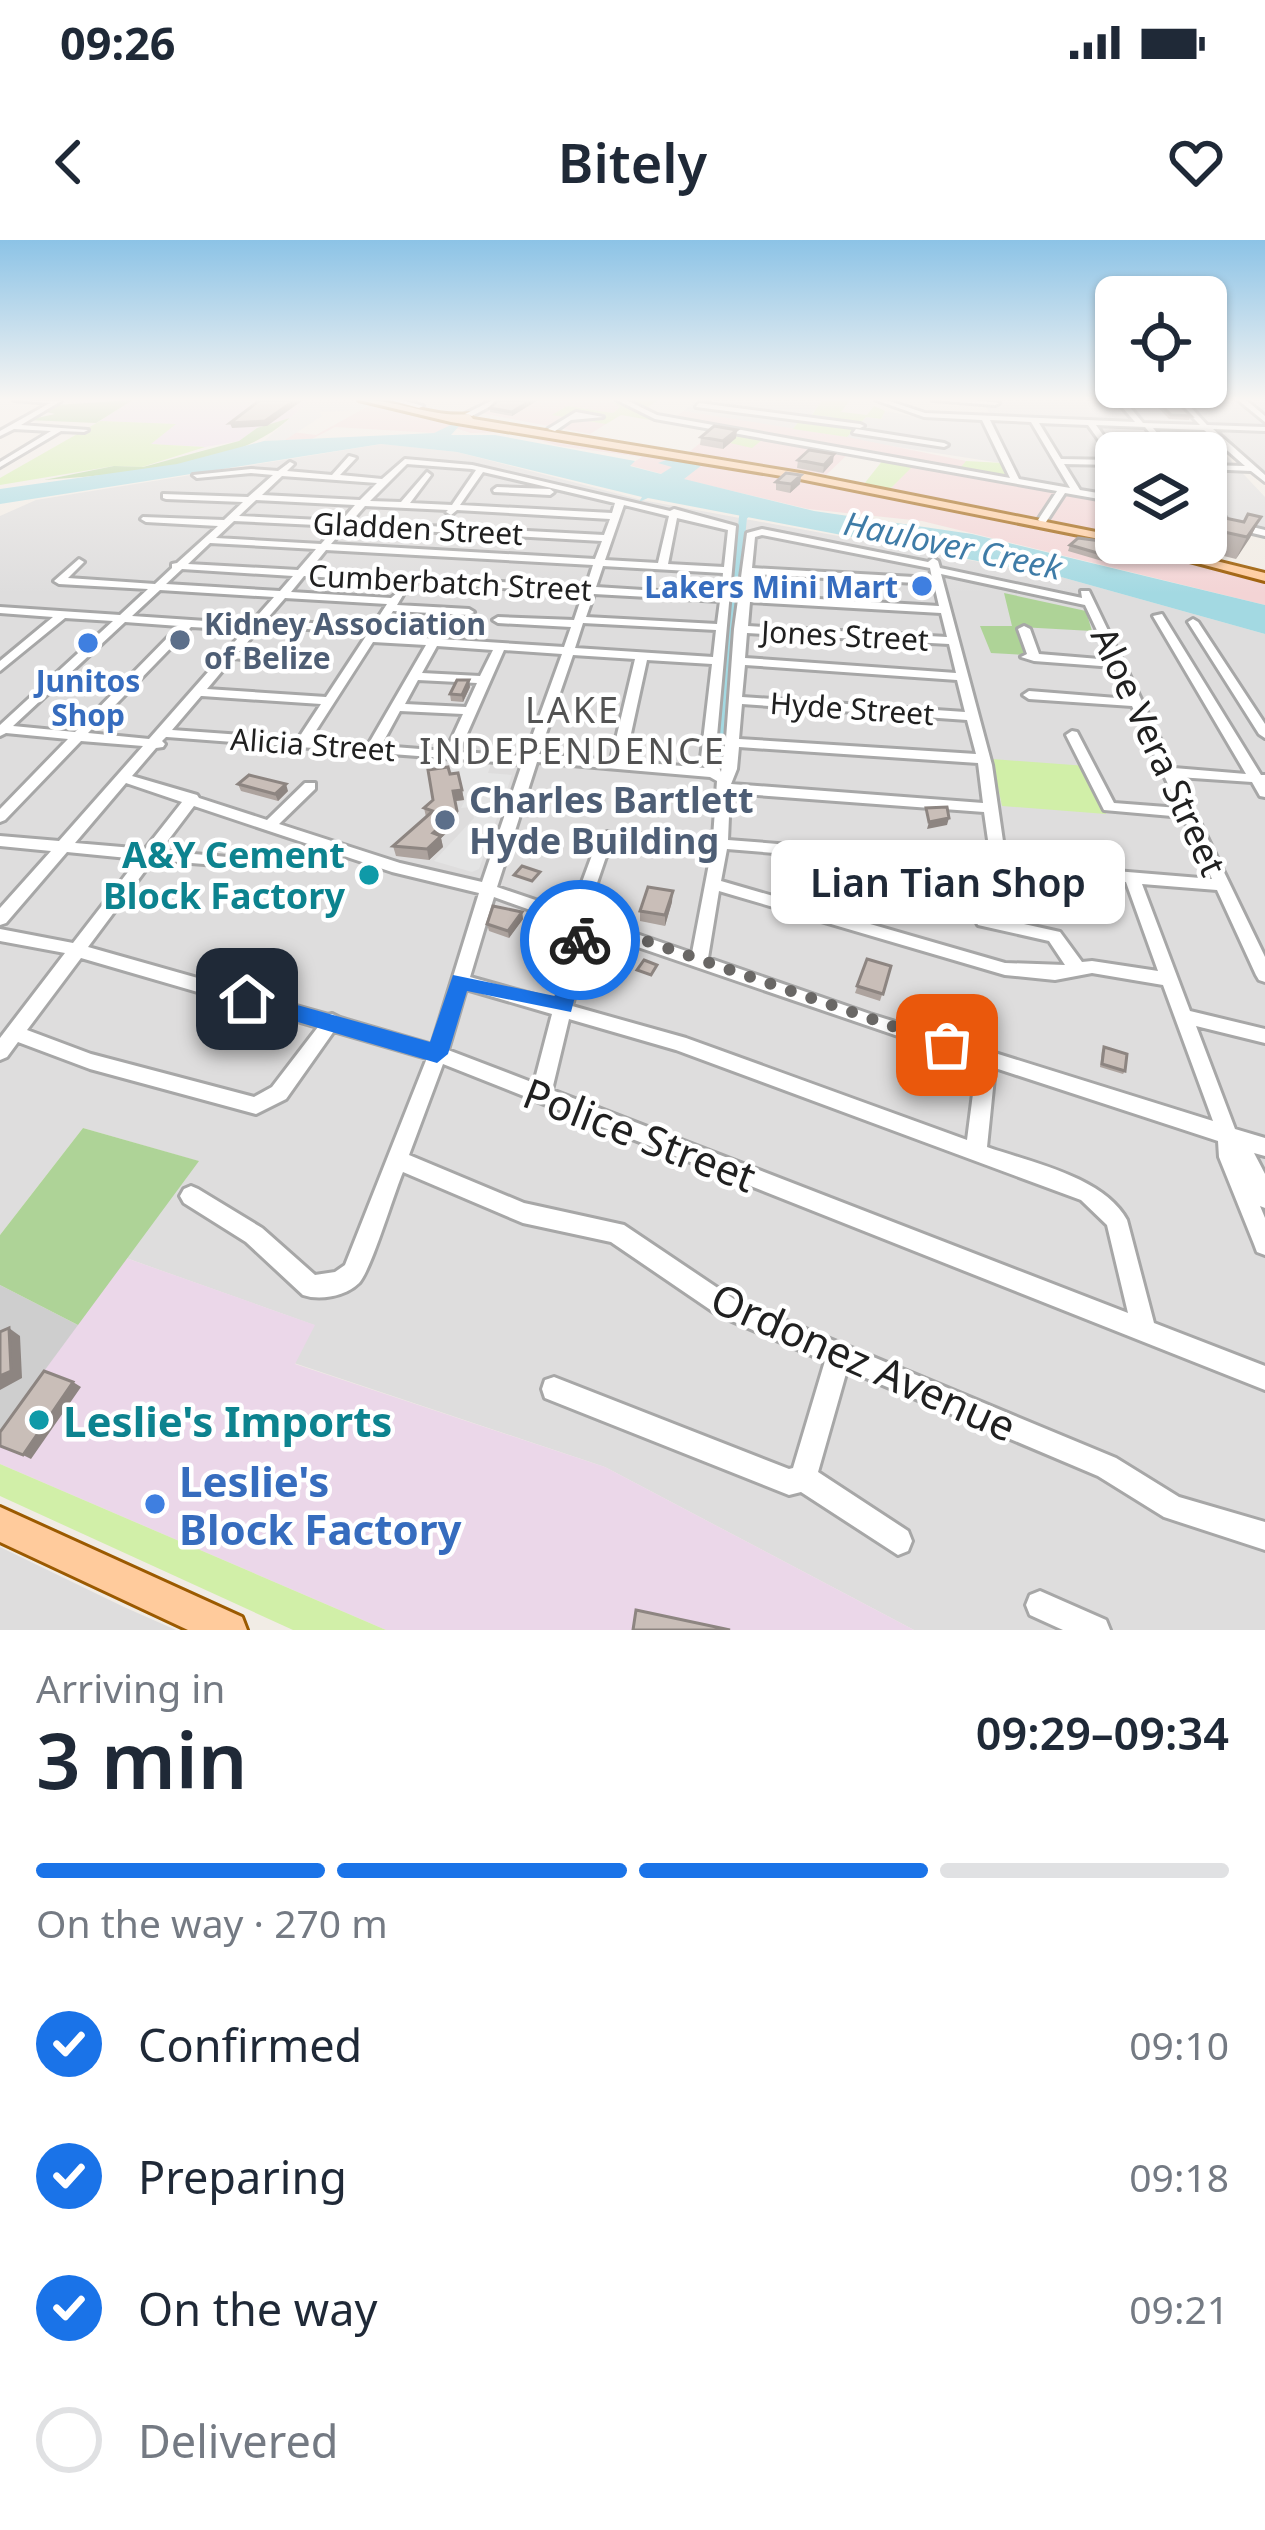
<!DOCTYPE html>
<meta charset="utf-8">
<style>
body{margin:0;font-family:"Noto Sans",sans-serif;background:#f2f2f3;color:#1f2937;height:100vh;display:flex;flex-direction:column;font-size:45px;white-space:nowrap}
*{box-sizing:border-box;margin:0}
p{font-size:39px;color:#747a83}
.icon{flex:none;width:66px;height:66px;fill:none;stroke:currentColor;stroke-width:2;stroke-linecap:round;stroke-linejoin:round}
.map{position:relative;height:1390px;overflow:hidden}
.panel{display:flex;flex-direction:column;background:#fff;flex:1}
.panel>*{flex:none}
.fabs{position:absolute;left:1095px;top:36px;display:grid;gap:24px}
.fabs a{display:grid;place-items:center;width:132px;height:132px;border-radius:18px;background:#fff;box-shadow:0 3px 9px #0004;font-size:60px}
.pin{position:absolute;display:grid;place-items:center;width:102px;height:102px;color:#fff;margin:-51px;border-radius:24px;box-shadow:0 6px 18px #0006}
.courier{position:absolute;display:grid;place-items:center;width:120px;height:120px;margin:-60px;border:9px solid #1a73e8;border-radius:50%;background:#fff;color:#222;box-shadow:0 3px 15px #0007}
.bubble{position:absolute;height:84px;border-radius:18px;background:#fff;box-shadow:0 3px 9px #0004;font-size:39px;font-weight:600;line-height:84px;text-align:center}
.headline em{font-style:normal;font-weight:600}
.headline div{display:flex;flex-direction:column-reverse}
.headline{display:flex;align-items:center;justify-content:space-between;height:204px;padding:0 36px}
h1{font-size:78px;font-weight:600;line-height:90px}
.bar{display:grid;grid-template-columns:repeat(4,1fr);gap:18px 12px;align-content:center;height:144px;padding:0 36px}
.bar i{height:15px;border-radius:9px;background:#e0e1e3}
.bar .selected{background:#1a73e8}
.bar p{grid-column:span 4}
ol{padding:0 36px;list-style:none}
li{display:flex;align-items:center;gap:36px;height:132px}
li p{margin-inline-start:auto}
li .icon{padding:12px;border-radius:50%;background:#1a73e8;color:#fff;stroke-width:4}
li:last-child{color:#747a83}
li i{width:66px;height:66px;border:6px solid #e0e1e3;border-radius:50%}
.status{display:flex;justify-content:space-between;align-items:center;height:84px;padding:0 60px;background:#fff;direction:ltr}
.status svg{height:33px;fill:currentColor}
header{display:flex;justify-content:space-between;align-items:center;height:156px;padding:0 36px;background:#fff;font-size:54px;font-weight:600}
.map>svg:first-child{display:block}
</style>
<div class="status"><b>09:26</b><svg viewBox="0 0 49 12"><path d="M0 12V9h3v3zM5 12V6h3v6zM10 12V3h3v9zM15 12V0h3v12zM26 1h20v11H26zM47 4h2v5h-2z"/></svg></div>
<header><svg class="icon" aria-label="back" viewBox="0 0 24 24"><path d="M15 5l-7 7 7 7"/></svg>Bitely<svg class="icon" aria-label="heart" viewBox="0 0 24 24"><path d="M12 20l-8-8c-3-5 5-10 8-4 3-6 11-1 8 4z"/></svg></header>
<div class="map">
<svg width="1265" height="1390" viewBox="0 0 1265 1390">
<rect width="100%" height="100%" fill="#f1ece5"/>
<path fill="#dedddd" d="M698,160h124l-10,14 21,3 -5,7 -28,-4 -7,9 -110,-18z
M925,160h340v78l-54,-53 -220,-9 -6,-12z
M885,171l42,8 275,11 63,67v31l-59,-13v-62h-90v42l-109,-20 -6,-12 -156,-24 21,-22 15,2z
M382,204l75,8 185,48 419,77 204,57v996h-351l-309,-163 -311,-104 20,-38 -188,-67 72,-97 -115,-33 -83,107v-719l36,-16z
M0,1307l124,60 52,23h-176z"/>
<path fill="#f3d4d5" d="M503,160h106l11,7 -7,6 -46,-7 -13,8 52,10 -16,10 -109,-21z
M374,163l679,125 212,52v25l-343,-84 -114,-12 -126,-30 18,-15 -17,-3 -21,13 -33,-9 13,-8 -83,-11 -48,-14 -40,1 -16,-5 5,-3 -26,8 -99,-6 -23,12 -27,1 7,-8 24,3z
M683,171l164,26 119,24 -4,6 -286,-50z
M714,192l25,3 109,19 -23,22 -136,-24z
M912,225l204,39v31l-226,-46z"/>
<path fill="#ebd7e9" d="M133,160h178l-21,18 -33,10 -18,13 -34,6 -56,-3 25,-20 -74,-3z
M126,1018l189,67 -20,39 310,103 309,163h-528l-386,-166v-33z"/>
<path fill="#cecece" d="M0,1045l78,40 -78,106z"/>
<path fill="#d1efa8" d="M609,160l43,18 464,86 -203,-38 -23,23 -26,-5 19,-24 -121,-20 -10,8 -22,-5 7,-8 -116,-20 -15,9 -54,-9 15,-9 46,7 7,-6z
M627,160h31l-13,9 5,3 311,55 5,-6 36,2 6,12 108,23 -453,-81z
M822,160h28l-9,12 26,3 7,-9 11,5 -4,8 -15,-2 -19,20 -54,-8 7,-9 28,3 4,-6 -20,-2z
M100,181l76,3 -25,20 54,3 -63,20 -28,-1 -114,19v-7z
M992,519l95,7 19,48 -104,-8z
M0,1224l386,166h-93l-293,-134z"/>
<path fill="#aed397" d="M133,160l-37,23 -68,-3 27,-6 -13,-3 12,-6z
M290,178c-60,54 -168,55 -246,62l70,-14 29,1 96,-26 18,-13z
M1004,353l82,18 6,20 -72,-4 6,28 -35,-2 -11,-27h32z
M83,888l116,33 -121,164 -78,-40v-50z"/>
<path fill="#e4e4e4" d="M311,160h44l19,3 -15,7 -39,2 2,4 -37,24 -21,1z
M447,521l44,3 -3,9 24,2 -33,94 -7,3 -38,-11 40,-43 -3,-11 -10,1 4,-8z"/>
<path fill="#a3d9e2" d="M455,183l6,1 -10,11h44l140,26 -5,5 31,8 11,-7 -14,-4 8,-3 36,5 -18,14 130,32 158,23 293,71v29l-204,-57 -413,-79 -9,4 3,-5 -185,-45 -76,-8 -381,60v-15l177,-25 87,-23 170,-8z"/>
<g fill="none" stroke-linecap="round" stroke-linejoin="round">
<path stroke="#a3d9e2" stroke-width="8" d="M731,401l12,-124 11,-11"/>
<path stroke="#a3d9e2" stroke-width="9" d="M719,528l12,-130"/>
<g stroke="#a7a7a7" stroke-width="6">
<path id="minor" d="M14,160l47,1 -40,24 67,5 -4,2 -23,-1 -61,36v-5l51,-31 -37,-2 -14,7v-5l50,-28z
M390,160h12l21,6 -4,2z
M493,160h9l-30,16 -7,-2z
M617,160h9l31,15 353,63 -28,-58 -58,-3 -48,-17h10l39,13 210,9 -19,-22h8l19,23 57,2 -24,-25h8l23,25 58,2v4l-52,-2 52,46v7l-14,-11 -45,-2v-4l39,1 -41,-36 -51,-2 21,25h-8l-21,-26 -49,-2 20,28v12l-52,-1 16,26 36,6v6l-51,-9 -19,29 -3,1 -5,-3 19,-29 -402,-72zM990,180l41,2 39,66 -51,-9zM1039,183l49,2 25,35 -52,-1z
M933,160h42l24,3 -4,2z
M1238,160h8l19,16v6z
M699,163l161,21 4,2 -4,2 -164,-21z
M576,172l27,5 -32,3 -16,11 -7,-2z
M856,189l88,14 4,2 -4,2 -91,-14z
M349,216l7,2 -16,17 42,4 23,-20 67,6 198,46 4,-2 62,17 -21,232 6,14 4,-27 -3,-3 4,-3 8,-110 13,-96 15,-4 166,33 5,-4 5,3 2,7 142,30 -1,-7h8l85,177 72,6 -93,-158 9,-2 99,161h4v22l-5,-1 -8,-14 -74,-5 87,180v25l-6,-2 -3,-5 -39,-85 -75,-6 48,127 75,18v14l-69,-17 39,103 30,9v18l-11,-3 11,21v34l-5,-2 5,12v37l-8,-3 -3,-8 -35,-87 -1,-16 -223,-73 -8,79c43,15 117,30 140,73l27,103 111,43v24l-822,-326 -34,91 115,48 100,22 110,74 382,159 63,39 86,25v28l-101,-33 -66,-41 -251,-106 -29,102 90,59 4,10 -4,10 -10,4 -97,-63 -12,3 -244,-97 -3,-9 3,-9 9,-3 235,92 4,-1 32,-107 -107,-46 -107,-73 -88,-19 -120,-51c-9,21 -32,98 -44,111 -13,13 -39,18 -56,12l-57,-53 -62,-39 -4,-7 4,-7 7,-3 7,3 64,39 53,47 20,-3 10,-7 82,-207 -93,-27 -48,68 -30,15 -166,-45 -72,-27 -11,15 -7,3v-22l65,-85 -65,-12v-12l73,14 65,-84 -71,-7 -61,71 -6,2v-17l51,-57 -51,-5v-10l59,5 84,-95 -62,-5 -76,79 -5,2v-13l68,-70 -62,-6 -6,3v-11l113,-104 -48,-3 -65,53v-10l53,-44 -53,-4v-6l120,8 28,-26 -89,-5 -5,-3 25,-22 5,3 -16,16 87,6 17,-16v-4l5,-1 41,-37 -72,-4 -5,-3 2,-2 81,3 19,-18 -77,-3 -3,-1v-4l85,3 25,-22 -22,-2 -54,5 -4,-3 58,-6 27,2 12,-9 4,2 -7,7 45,4zM407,224l65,5 4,1 -24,35 -42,-2 21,-28 -4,-3 -26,30 -31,-1zM483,232l132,31 -3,10 -152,-8zM282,236l95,7 -17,17 -98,-5zM256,260l99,5 -14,16 -102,-5zM624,265l45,11 -11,47 -53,-3zM365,266l83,4 -2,2 5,3 6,-5 153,9 -6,16 -253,-13zM677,278l51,12 -4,37 -56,-3zM234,281l103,5 -16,18 -105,-6zM346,287l256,14 -7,18 -264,-15zM762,295l168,33 2,10 -180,-10 3,-31zM210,303l106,6 -18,21 -110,-6zM326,310l267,15 -7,22 -277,-16zM603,326l120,7 -2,22 -125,-8zM182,329l111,7 -13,15 -114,-7zM752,334l182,10 5,22 -189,-11zM941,334l144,31 26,55 -72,-6 -9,-25 -6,-3 -6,3 9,25 -6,3 13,4 80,6 15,32 -100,-8 -6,4 6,4 103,7 47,102 -65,-5 -37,-71 -5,-1 -6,4 38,75 79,7 29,62 -206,-17 -14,-97zM304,336l279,17 -9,27 -76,-3 -5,3 5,3 73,4 -7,20 -186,-12 15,-24 76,4 5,-3 -5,-3 -72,-4 6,-10 -5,-3 -7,6 -100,-6zM160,350l114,7 -24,27 -118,-8zM594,354l126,7 -3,23 -131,-7zM285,358l102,6 -15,23 -106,-7zM750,362l191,11 6,24 -199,-11zM125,382l54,4 -104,106 -62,-6zM583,383l133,7 -3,27 -138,-9zM262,386l106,7 -42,64 -119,-8 26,-31 78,8 6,-4 -6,-4 -72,-6 18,-21 5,-1zM191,387l54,3 -96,109 -61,-6zM747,393l202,11 7,29 -211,-15zM373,402l53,3 -58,100 -58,-5zM437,406l56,4 -13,26 -58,-3zM504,410l58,4 -37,102 -66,-4zM573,415l62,4 -24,101 -72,-6zM647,420l65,4 -11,94 4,10 -80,-7zM745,425l212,15 8,32 -223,-15zM418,440l59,3 -11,24 -61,-3zM201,456h1l119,8 -23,35 -126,-9zM742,464l225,16 9,34 -237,-15zM400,471l63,3 -17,37 -65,-5zM166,497h1l355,27 -40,118 -82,-19 -121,-39 36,-35v-6h-10l-38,37 -68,-22 -2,-3 -65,-19 24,-28 7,-1 2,-3 -3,-3zM739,507l239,16 5,40 -252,-19 6,-15zM537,522l173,15 7,4 -4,57 -106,-6 -9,7 -27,73 -74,-25zM126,543l56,19 -37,47 -70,-6zM730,553l254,19 7,49 -263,-21zM194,566l198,66 87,21 -47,152 -92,-27 -8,-4 -4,1 -240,-68 65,-87 102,8 3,-4 -3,-4 -5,-1 -90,-8zM614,600l98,8 -20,105 -99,-34 -7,-4 25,-73zM727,609l399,33 32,89 -66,-10 -10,1 -22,-30 -76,-17 -6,2 -2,4 2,4 71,16 16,24 -60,-2 -284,-82zM719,651l286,84 50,5 37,-7 71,12 50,136 -343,-107 -162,-56zM494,657l81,29 -19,75 -86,-24zM591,691l386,132 -10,77 -281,-102 -114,-32zM81,718l237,69 -46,60 -18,10 -163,-43 -64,-24zM466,749l86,25 -18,69 -86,-33zM569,779l107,31 405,150 26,25 21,88 -576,-223z
M497,247l53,2 4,3 -4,3 -56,-3 -1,-2z
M1206,253l22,28 37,9v6l-59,-14v-6l11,3 -11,-16z
M1193,379l5,3 67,102v14l-6,-4 -71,-112z
M1040,1351l66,29 4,10h-47l-33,-15 -4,-10 4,-10z"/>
</g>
<g stroke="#9b5a00" stroke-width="6">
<path id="major" d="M359,160c38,-1 73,18 110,14l4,5 327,54 316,63 3,7 -319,-64 -349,-57z
M1122,303h21l122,30v8z
M0,1267l242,110 5,13h-59l-188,-88z"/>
</g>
<use href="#minor" fill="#fff" fill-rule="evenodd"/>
<use href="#major" fill="#ffcb9c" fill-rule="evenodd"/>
</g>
<path fill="#ada39e" d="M538,160l-26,16 -22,-4v-4z
M1151,160h24l16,16 -2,4 -20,-1z
M701,197l35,1 -13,11 -23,-4z
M798,220l35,2 -10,11 -26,-5z
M801,235l-1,9 -10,9 -14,-3v-8z
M1206,274l38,8 17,-5 -25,42 -49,-12 2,-4h17z
M1122,303l-13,20 -41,-12 2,-6z
M470,447l-7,15 -12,-1 -1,-7z
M450,534l12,16 2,10 -9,1 4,21 -18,16 2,9 -14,13 -33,-4 -3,-10 33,-29 -2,-9 9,-8z
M238,544l50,7 -10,10 -37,-10z
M672,662l-7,24 -25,-5v-10z
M522,672l1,7 -14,19 -20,-7 -2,-7z
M567,690v7l-3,12 -11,-4 -1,-7z
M867,719l24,7 -11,35 -25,-8z
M1104,807l21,24 -2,3 -23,-7 2,-17z
M950,817l-8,29 -16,-6 5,-21 5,1z"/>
<path fill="#8d8581" d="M295,160h8l-36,26 -35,2 -2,-5z
M531,160h7l-26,16v-4z
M737,190l-1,8 -13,11v-8z
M834,214l-1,8 -10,11 1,-8z
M801,235l-1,9 -10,9 1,-9z
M1261,277l-11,21 -14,21 11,-22z
M469,440l1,7 -7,15 -1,-7z
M286,544l2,7 -10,10 -3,-7z
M462,550l2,10 -9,1 -2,-10z
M457,571l2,11 -18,16 2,9 -14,13 -2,-11 6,-16z
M949,578l-2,7 -20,4 2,-7z
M673,651l-1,11 -7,24v-11z
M522,672l1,7 -14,19 -1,-7z
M9,1088l11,8 2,42 -22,12v-14z
M73,1142l8,5 -50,72 -8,-4z"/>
<path fill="#c9beb8" stroke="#8d8581" stroke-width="3" d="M260,160h35l-30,21 -35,2z
M498,160h33l-19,12 -22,-4z
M1156,160h19l16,16 -20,-1z
M714,186l23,4 -14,11 -22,-4z
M809,210l25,4 -10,11 -26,-5z
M786,233l15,2 -10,9 -15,-2z
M1206,274l38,8 4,-8 13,3 -14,20 -41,-9z
M1078,298l38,5h6l-11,14 -41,-12z
M457,440h12l-7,15 -12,-1z
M448,527l2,7 8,-1 4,17 -9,1 4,20 -24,22 8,3 -14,13 -34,-3 40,-35 -9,-3 9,-8 -5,-30z
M249,535l37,9 -11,10 -37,-10z
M947,567l2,11 -20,4 -3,-14z
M522,626l18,6 -8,9 -18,-6z
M648,647l25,4 -8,24 -25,-4z
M493,666l29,6 -14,19 -21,-7z
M559,688l8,2 -4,12 -11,-4z
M867,719l24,7 -8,28 -26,-8z
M644,720l13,5 -6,10 -14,-5z
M1104,807l23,7 -2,17 -23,-7z
M938,814l12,3 -6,25 -17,-5 4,-18 5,2z
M9,1088l2,43 -11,5v-44z
M44,1131l29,11 -50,73 -23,-9v-14z
M636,1370l94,20h-97z"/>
<linearGradient id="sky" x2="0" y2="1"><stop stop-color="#8cc3e6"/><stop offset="0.45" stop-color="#f9f6f3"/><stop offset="1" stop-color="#f9f6f3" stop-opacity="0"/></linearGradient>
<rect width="1265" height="354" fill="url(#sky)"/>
<path fill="#1a73e8" d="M580,693l10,7 -19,72 -104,-21 -19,63 -11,9 -190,-56 -11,-8 11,-8 183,51 23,-67 102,21 15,-56z"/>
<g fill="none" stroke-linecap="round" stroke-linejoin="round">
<path stroke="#696765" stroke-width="12" stroke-dasharray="0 21.6" d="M580,700l6,-20 361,125"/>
</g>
<g fill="#3f7fe0" stroke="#fff" stroke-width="4.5">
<circle cx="922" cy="346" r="12"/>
<circle cx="88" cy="403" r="12"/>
<circle cx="155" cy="1264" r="12"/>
</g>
<g fill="#5c6f8a" stroke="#fff" stroke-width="4.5">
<circle cx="180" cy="400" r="12"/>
<circle cx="445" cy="580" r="12"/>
</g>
<g fill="#0f9aa8" stroke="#fff" stroke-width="4.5">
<circle cx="369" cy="635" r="12"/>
<circle cx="39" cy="1180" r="12"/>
</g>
<g text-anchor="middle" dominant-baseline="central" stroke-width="9" stroke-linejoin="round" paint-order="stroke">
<g font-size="30" fill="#202020" stroke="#fff">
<text transform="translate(418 288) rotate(3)">Gladden Street</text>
<text transform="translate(450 342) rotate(3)">Cumberbatch Street</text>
<text transform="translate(845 395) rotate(3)">Jones Street</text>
<text transform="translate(852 468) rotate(4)">Hyde Street</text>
<text transform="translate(313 504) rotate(4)">Alicia Street</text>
</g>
<g font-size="30" font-weight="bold" fill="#366cbe" stroke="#fff" text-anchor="end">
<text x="898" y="346">Lakers Mini Mart</text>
<text x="88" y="440" text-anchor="middle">Junitos<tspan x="88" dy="34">Shop</tspan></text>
</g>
<g font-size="30" font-weight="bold" fill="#4e5e75" stroke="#fff" text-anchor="start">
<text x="204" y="383">Kidney Association<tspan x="204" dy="34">of Belize</tspan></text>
</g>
<g font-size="33" font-style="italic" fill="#3f7ca7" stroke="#fff">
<text transform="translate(953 305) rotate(12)">Haulover Creek</text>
</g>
<g font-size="36" letter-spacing="3" fill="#535353" stroke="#fff">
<text x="573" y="469">LAKE<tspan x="573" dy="41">INDEPENDENCE</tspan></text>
</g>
<g font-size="36" fill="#202020" stroke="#fff">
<text transform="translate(1159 511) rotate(65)">Aloe Vera Street</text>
</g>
<g font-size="36" font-weight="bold" fill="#4e5e75" stroke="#fff" text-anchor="start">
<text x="469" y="559">Charles Bartlett<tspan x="469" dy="41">Hyde Building</tspan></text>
</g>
<g font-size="36" font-weight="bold" fill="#0d838f" stroke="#fff" text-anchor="end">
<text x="345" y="614">A&amp;Y Cement<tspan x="345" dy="41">Block Factory</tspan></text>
</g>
<g font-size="42" fill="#202020" stroke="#fff">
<text transform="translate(640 894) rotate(21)">Police Street</text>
<text transform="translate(864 1121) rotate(24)">Ordonez Avenue</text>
</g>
<g font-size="42" font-weight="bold" fill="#0d838f" stroke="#fff" text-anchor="start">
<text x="63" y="1180">Leslie's Imports</text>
</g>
<g font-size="42" font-weight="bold" fill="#366cbe" stroke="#fff" text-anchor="start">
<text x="179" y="1240">Leslie's<tspan x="179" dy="48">Block Factory</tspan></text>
</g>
</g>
</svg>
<div class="fabs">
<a><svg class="icon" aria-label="locate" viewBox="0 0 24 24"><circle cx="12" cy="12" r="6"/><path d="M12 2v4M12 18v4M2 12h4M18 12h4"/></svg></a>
<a><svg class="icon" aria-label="layers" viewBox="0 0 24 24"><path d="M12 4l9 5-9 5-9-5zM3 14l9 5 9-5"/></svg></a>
</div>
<div class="pin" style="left:947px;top:805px;background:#ea580c"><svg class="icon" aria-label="bag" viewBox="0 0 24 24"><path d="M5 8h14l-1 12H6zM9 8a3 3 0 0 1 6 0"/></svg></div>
<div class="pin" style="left:247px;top:759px;background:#1f2937"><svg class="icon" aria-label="home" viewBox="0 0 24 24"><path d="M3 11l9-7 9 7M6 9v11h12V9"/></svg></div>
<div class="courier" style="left:580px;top:700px"><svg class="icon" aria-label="bike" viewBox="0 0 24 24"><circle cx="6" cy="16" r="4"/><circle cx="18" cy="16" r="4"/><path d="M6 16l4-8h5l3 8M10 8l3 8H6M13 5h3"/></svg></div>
<div class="bubble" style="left:771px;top:600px;width:354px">Lian Tian Shop</div>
</div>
<section class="panel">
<div class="headline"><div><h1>3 min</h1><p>Arriving in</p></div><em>09:29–09:34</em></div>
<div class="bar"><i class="selected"></i><i class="selected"></i><i class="selected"></i><i></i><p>On the way · 270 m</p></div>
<ol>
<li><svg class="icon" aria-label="check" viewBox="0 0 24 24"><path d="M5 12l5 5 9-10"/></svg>Confirmed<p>09:10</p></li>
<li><svg class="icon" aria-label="check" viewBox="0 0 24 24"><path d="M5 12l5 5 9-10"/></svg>Preparing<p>09:18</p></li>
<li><svg class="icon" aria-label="check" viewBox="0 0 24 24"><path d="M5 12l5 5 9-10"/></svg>On the way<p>09:21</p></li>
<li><i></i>Delivered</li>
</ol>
</section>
